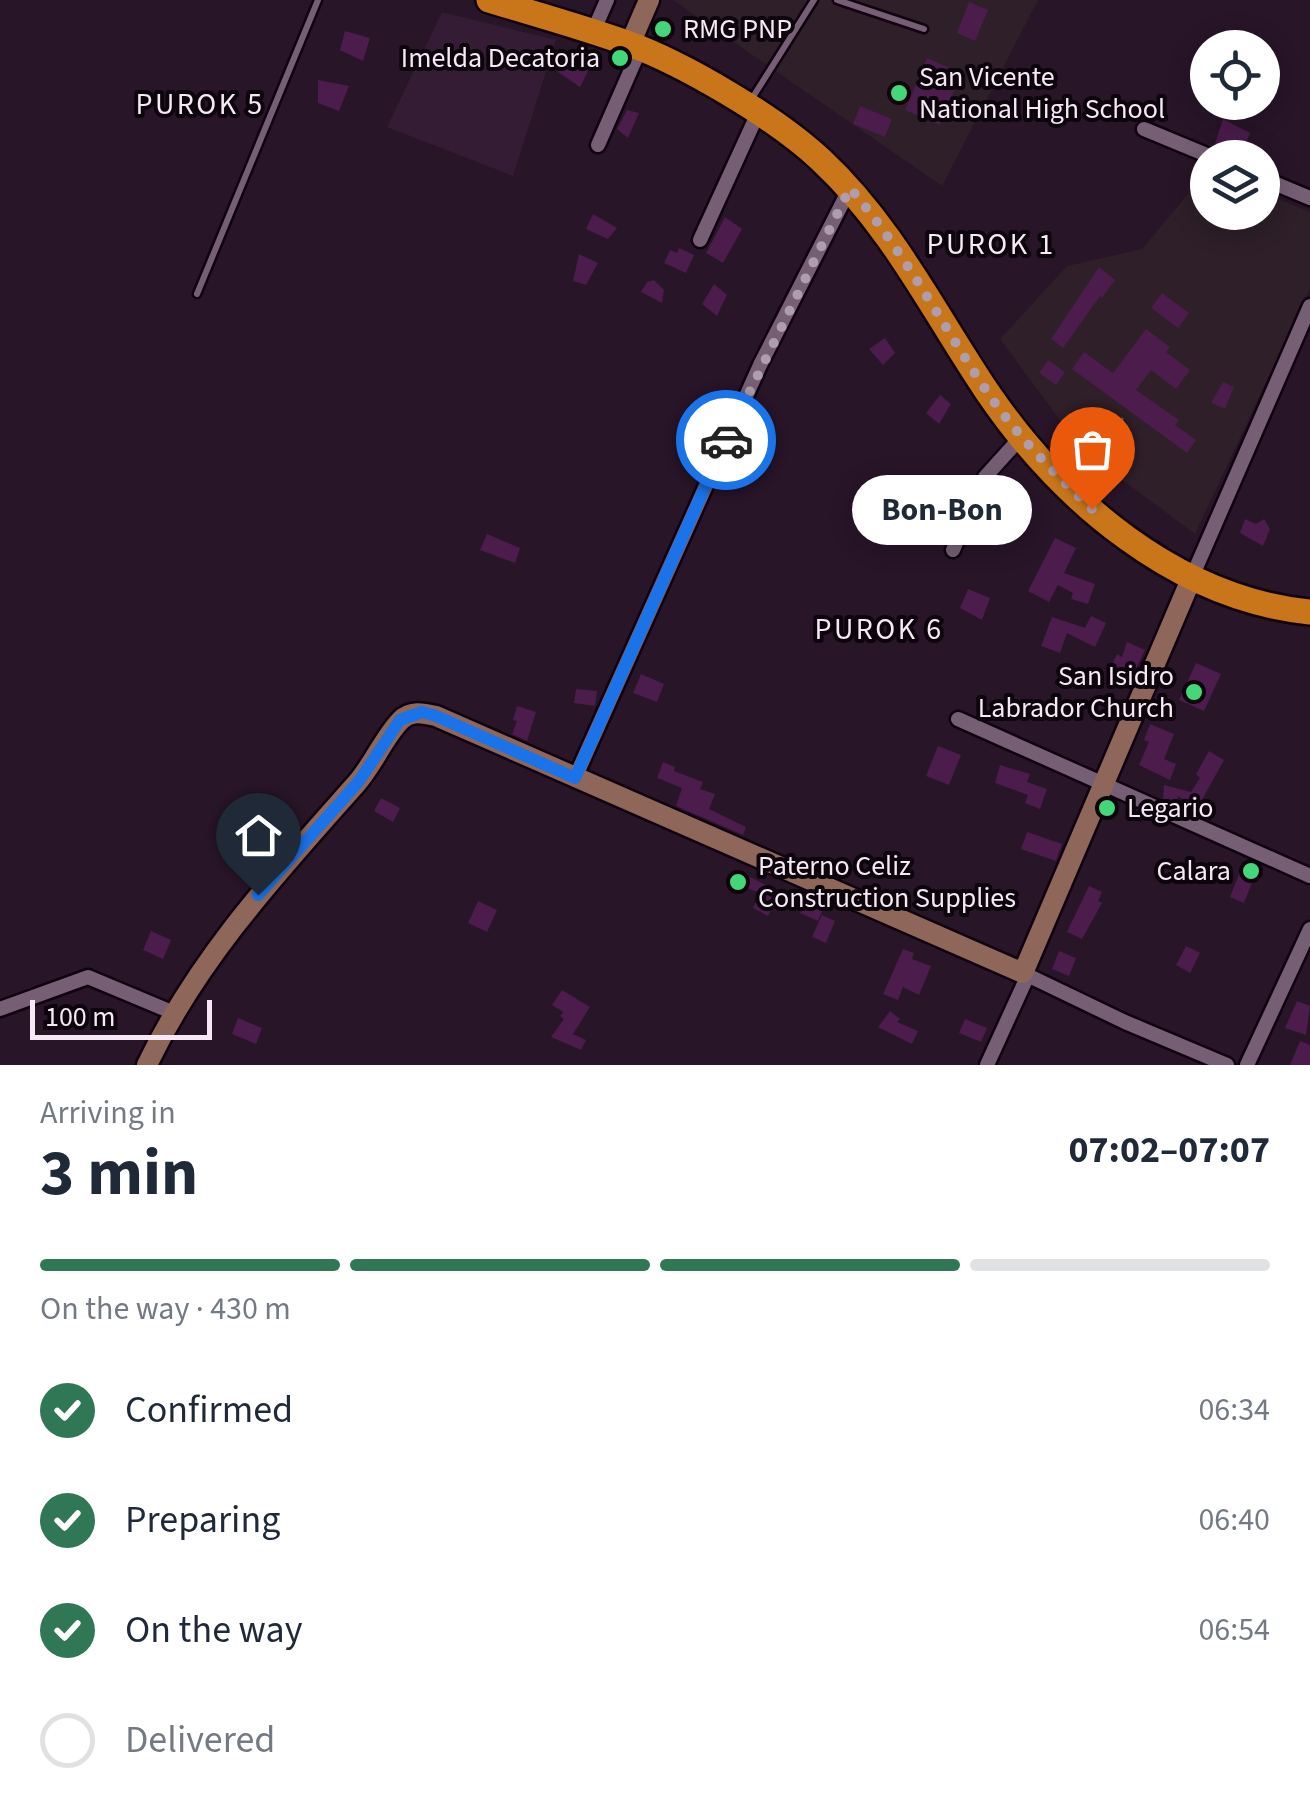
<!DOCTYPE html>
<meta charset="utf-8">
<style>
body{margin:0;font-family:"Source Sans 3",sans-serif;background:#f6f6f7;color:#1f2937;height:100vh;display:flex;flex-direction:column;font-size:38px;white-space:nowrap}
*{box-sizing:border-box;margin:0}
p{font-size:32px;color:#747a83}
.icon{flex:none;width:55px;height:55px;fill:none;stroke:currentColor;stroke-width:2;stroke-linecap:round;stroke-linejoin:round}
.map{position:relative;height:1065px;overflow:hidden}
.details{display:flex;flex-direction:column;background:#fff;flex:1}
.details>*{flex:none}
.buttons{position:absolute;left:1190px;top:30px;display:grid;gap:20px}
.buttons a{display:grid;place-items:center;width:90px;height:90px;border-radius:50%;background:#fff;box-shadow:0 5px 25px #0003;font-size:50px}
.scale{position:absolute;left:30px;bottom:25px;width:182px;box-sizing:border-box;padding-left:10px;border:5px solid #f6e8f5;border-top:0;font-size:28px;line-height:35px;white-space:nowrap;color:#f6e8f5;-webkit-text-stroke:8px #0c050c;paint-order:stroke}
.pin{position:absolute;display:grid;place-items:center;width:85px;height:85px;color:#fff;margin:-102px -42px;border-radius:50% 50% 50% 0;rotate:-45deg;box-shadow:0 0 10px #0007}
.pin .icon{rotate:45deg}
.courier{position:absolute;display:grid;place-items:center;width:100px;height:100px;margin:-50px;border:8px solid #1a73e8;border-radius:50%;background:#fff;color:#222;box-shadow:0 2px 12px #0007}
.bubble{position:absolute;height:70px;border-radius:35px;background:#fff;box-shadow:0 5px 25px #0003;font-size:32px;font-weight:700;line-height:70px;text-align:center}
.overview em{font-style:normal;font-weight:700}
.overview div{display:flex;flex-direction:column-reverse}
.overview{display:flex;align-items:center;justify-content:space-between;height:170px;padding:0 40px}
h1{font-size:65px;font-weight:700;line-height:75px}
.bar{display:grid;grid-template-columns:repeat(4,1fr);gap:15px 10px;align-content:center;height:120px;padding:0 40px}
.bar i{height:12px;border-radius:8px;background:#e0e1e3}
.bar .on{background:#307755}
.bar p{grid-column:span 4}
ol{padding:0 40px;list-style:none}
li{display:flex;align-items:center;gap:30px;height:110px}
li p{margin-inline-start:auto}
li .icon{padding:10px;border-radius:50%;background:#307755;color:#fff;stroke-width:4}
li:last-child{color:#747a83}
li i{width:55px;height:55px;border:5px solid #e0e1e3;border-radius:50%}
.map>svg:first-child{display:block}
</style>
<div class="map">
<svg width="1310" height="1065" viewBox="0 0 1310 1065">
<rect width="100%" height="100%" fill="#281528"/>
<path fill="#341c34" d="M442,12l114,28 -43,136 -126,-49z"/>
<path fill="#2e1f29" d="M673,0h365l-96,186z
M1207,171l1,41h54l1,-19 47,19v76l-115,246 -113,-84 -82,-111 67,-73 75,-17z"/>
<path fill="#4b1c4c" d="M969,2l19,8 -13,31 -18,-8z
M345,31l25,7 -7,23 -23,-11z
M568,57l21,12 -9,18 -22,-15z
M927,58l34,15 -21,52 -35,-15z
M318,80l31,6 -10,25 -21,-8z
M860,106l32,13 -7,18 -32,-13z
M627,110l12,3 -11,25 -11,-9z
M1223,119l27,14 -10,25 -26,-11z
M593,214l24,14 -9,11 -22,-10z
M725,217l17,12 -19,34 -17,-10z
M679,248l15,7 -8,18 -22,-10 6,-13 7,3z
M579,254l19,9 -12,22 -13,-4z
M1099,267l16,13 -13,18 -2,-2 -37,52 -12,-9z
M654,280l10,10 -2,13 -21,-11 6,-10z
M714,284l13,11 -10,21 -15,-12z
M1162,293l27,20 -11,15 -27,-20z
M1146,329l24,18 -4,5 24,18 -14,19 -25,-19 -15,20 43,30 -4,5 21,15 -9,13 -115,-84 12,-17 29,21z
M885,338l10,15 -12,12 -14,-16z
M1048,360l17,12 -9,13 -17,-12z
M1223,382l11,5 -9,22 -14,-6z
M940,395l11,9 -12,20 -13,-11z
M1245,519l11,5 8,-5 6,10 -7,17 -23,-13z
M487,534l33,14 -5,15 -35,-13z
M1055,538l21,10 -12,25 31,11 -7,20 -17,-5 2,-6 -15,-8 -9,17 -21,-11z
M968,589l22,9 -8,22 -22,-12z
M1091,616l15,7 -11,24 -28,-14 -7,20 -19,-7 11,-29 33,11z
M1127,642l18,8 -16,34 -21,-11 9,-19 5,3z
M1196,663l25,11 -17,37 -25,-11z
M641,674l23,10 -7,18 -24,-9z
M576,689l21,2 -2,15 -21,-3z
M517,706l19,6 -9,29 -15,-7 5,-13 -4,-1z
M1150,724l24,10 -10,25 12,5 -6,16 -31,-15 10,-23 -5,-2z
M938,746l23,9 -12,30 -23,-9z
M1209,751l15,9 -27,49 -19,-13 -2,9 -13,-6 1,-14 27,7 9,-14 -4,-4z
M663,762l12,5 -1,4 29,11 -3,7 15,5 -6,15 37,18 -3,8 -67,-29 6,-18 -25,-10z
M1000,765l30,9 -3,8 20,7 -7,20 -15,-6 3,-8 -33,-12z
M381,798l19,10 -7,14 -19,-11z
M1027,832l35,12 -6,17 -35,-12z
M1241,869l14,6 -11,28 -14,-6z
M746,875l34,17 -12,24 -15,-8 7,-15 -18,-7z
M1089,886l13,6 -4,9 4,2 -20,36 -15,-7z
M807,897l18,8 -7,16 -18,-8z
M478,901l19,9 -10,22 -19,-9z
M822,915l13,6 -9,22 -14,-6z
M151,931l20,9 -8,19 -20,-9z
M1186,946l14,7 -10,20 -14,-8z
M903,949l11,4 -2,6 19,7 -12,29 -16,-8 -5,13 -15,-6z
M1059,951l17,7 -7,18 -17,-7z
M562,990l28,17 -17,27 13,6 -5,10 -30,-13 13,-18 -4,-3 3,-4 -11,-7z
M1297,1001l13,5 -4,29 -21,-7z
M890,1011l10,8 -3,3 21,9 -6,13 -34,-17z
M238,1018l24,10 -6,16 -24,-10z
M965,1019l22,9 -6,14 -22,-9z
M1300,1041l10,4v20h-20z"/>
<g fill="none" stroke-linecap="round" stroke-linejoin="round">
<g stroke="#100210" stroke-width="11">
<path id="lane" d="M837,0l87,29
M751,100l63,-100
M197,294l121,-294"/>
</g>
<g stroke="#100210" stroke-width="19">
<path id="street" d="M593,32l14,-32
M1144,129l70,29
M598,145l42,-96
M1262,178l48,20
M700,240l58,-127
M953,550l32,-73 37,-41
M1192,577l118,-271
M958,719l352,157
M575,778l185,-413 90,-177
M1023,973l102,49 102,43
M0,1009l88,-32 86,36
M987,1065l41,-90
M1247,1065l63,-136"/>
</g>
<g stroke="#100210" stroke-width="25">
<path id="secondary" d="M630,44l19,-44
M147,1065c51,-107 131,-193 209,-281 17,-19 27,-45 44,-63 10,-11 23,-8 36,-5l587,257 169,-396"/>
</g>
<g stroke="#100210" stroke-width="30">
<path id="highway" d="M489,0c46,14 93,27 138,43 58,21 149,75 194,117 71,66 113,153 167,233 73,107 189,206 322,219"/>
</g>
<path stroke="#6c5a6b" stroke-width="2.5" stroke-dasharray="8 8" stroke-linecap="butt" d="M1079,472l44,-54"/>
<use href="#lane" stroke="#765f75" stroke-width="6"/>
<use href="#street" stroke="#765f75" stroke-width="14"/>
<use href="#secondary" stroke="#8f665a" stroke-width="20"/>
<use href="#highway" stroke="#c9761b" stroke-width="25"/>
</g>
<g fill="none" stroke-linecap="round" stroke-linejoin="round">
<path stroke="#ae9ead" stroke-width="10" stroke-dasharray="0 18" d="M726,440l124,-252c54,63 92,137 138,205 29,43 67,81 104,116"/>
<path stroke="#1a73e8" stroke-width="12" d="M258,895l101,-114 41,-61 22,-8 14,4 139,62 151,-338"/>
</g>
<g fill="#44d77a" stroke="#0c050c" stroke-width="4">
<circle cx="663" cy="29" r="10"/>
<circle cx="620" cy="58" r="10"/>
<circle cx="899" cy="93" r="10"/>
<circle cx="1194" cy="692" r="10"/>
<circle cx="1107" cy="808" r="10"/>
<circle cx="1251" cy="871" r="10"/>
<circle cx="738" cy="882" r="10"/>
</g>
<g text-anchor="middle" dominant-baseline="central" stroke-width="8" stroke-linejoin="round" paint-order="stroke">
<g font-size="28" fill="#f6e8f5" stroke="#0c050c" text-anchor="start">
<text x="683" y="29">RMG PNP</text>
<text x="600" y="58" text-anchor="end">Imelda Decatoria</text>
<text x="919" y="77">San Vicente<tspan x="919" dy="32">National High School</tspan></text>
<text x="1174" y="676" text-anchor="end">San Isidro<tspan x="1174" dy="32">Labrador Church</tspan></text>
<text x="1127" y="808">Legario</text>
<text x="758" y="866">Paterno Celiz<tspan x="758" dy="32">Construction Supplies</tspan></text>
<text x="1231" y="871" text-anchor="end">Calara</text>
</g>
<g font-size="30" letter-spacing="2.5" fill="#f6e8f5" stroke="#0c050c">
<text x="200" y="104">PUROK 5</text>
<text x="991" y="244">PUROK 1</text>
<text x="879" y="629">PUROK 6</text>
</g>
</g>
</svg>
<div class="buttons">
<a><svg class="icon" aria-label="locate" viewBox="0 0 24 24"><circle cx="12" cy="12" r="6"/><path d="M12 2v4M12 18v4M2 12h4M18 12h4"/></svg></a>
<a><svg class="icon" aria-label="layers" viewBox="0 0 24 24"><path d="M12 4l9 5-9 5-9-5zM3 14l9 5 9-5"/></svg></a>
</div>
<div class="scale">100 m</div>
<div class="pin" style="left:1092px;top:509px;background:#ea580c"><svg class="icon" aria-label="bag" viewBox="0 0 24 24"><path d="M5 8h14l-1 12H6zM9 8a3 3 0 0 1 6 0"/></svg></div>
<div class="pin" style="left:258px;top:895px;background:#1f2937"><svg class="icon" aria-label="home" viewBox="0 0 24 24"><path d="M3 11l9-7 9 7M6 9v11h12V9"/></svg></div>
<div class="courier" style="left:726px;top:440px"><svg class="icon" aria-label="car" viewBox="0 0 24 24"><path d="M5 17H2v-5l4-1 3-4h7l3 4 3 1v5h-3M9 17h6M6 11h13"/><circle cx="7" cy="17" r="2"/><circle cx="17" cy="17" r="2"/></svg></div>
<div class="bubble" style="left:852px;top:475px;width:180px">Bon-Bon</div>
</div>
<section class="details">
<div class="overview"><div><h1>3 min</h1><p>Arriving in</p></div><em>07:02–07:07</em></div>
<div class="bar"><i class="on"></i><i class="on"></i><i class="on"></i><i></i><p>On the way · 430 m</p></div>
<ol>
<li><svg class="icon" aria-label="check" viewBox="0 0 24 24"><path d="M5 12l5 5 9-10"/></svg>Confirmed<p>06:34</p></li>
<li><svg class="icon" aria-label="check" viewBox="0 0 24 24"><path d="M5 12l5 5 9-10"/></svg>Preparing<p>06:40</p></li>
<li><svg class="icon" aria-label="check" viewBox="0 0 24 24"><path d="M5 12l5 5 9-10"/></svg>On the way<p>06:54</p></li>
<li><i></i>Delivered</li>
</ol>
</section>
